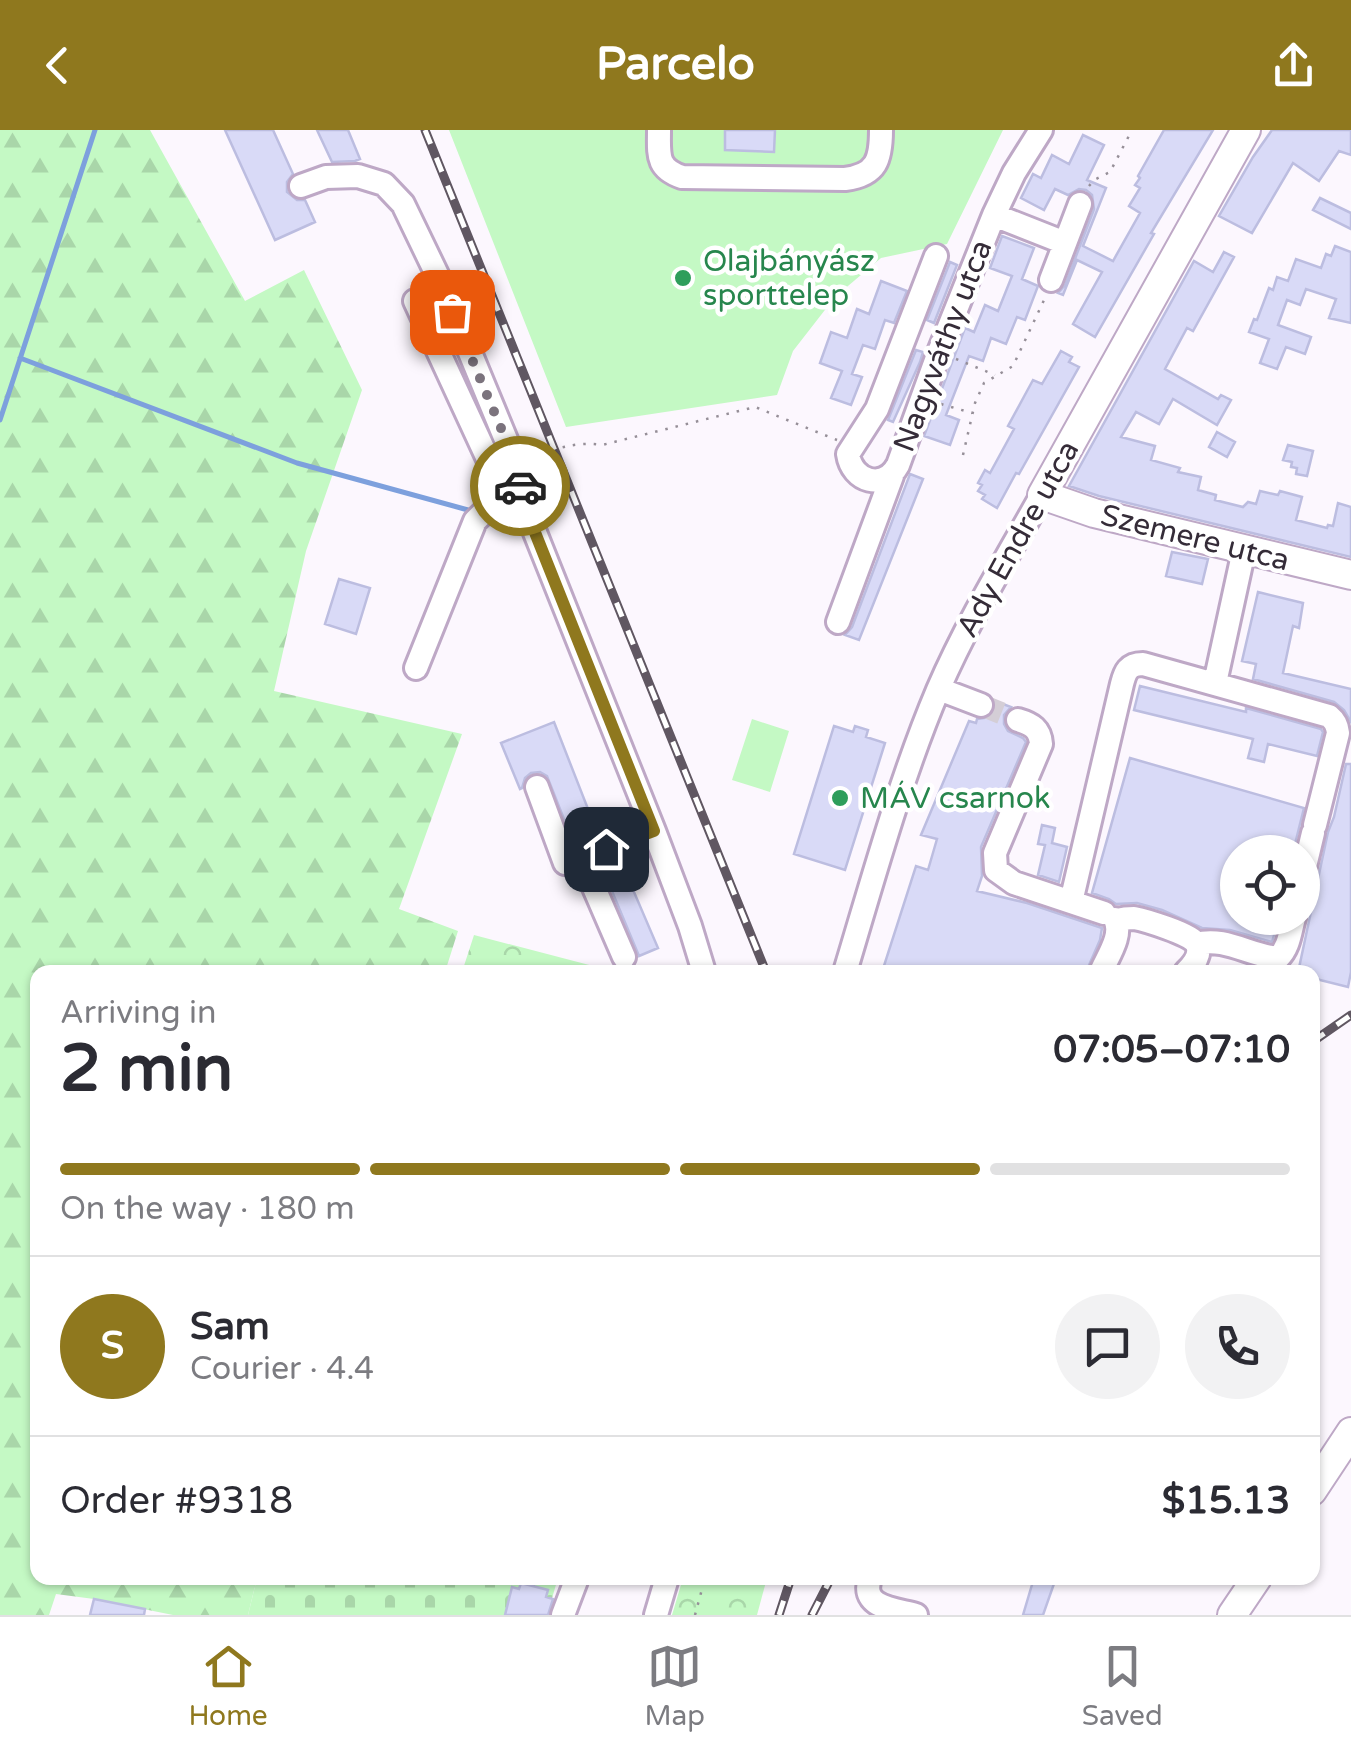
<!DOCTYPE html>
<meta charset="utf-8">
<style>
body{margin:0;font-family:"Varela Round",sans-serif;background:#f2f2f3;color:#2b2b33;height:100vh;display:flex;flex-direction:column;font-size:38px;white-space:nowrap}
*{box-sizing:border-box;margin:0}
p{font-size:32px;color:#7c7c81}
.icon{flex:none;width:55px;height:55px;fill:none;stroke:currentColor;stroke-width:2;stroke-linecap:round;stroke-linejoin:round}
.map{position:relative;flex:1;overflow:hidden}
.drawer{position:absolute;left:30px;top:835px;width:1290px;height:620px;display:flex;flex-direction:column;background:#fff;border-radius:20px;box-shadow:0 2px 8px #0004}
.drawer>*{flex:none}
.buttons{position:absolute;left:1220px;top:705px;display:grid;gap:20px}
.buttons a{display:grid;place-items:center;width:100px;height:100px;border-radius:50%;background:#fff;box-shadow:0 2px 8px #0004;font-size:50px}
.pin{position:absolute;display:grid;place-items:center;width:85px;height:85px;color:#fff;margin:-42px;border-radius:20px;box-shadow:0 5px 15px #0006}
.courier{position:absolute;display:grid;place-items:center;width:100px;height:100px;margin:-50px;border:8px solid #8f781e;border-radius:50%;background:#fff;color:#222;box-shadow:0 2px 12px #0007}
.summary em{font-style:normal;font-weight:800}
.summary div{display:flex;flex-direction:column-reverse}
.summary{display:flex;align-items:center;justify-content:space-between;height:170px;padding:0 30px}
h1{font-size:65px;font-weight:800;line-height:75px}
.bar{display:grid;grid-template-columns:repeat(4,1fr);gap:15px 10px;align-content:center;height:120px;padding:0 30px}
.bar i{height:12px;border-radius:8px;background:#e1e1e2}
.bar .selected{background:#8f781e}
.bar p{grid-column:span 4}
.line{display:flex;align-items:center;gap:25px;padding:0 30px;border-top:2px solid #e1e1e2}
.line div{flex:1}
.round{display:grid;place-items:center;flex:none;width:105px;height:105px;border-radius:52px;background:#f2f2f3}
header{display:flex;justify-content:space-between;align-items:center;height:130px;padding:0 30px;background:#8f781e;color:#fff;font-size:45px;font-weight:800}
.menu{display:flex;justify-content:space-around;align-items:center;height:140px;border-top:2px solid #e1e1e2;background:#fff;font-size:28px;color:#7c7c81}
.menu a{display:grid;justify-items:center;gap:5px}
.menu .selected{color:#8f781e}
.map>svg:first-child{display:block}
</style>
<header><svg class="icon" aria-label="back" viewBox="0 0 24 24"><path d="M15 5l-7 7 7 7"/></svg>Parcelo<svg class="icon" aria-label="share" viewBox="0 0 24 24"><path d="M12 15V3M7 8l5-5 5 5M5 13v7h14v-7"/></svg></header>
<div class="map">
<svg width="1351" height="1485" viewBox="0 0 1351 1485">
<defs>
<pattern id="forest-firs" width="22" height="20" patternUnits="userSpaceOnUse" patternTransform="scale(2.5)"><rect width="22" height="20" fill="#c4f9c4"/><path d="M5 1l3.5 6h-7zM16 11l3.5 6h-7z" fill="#a9d6a9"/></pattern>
<pattern id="cemetery-stones" width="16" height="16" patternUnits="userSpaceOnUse" patternTransform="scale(2.5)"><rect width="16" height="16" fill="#c4f9c4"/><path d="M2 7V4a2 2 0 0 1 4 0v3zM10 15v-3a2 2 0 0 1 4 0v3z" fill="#a9d6a9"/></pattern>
<pattern id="park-crowns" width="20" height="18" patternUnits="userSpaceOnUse" patternTransform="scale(2.5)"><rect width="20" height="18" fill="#c4f9c4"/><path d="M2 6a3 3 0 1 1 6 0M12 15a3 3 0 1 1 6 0" fill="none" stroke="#a9d6a9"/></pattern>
</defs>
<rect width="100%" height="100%" fill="#fcf7fe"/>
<path fill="url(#forest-firs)" d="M0,0h150l95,171 59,-31 58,120 -56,161 -32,140 188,43 -63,175 59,22 -13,41h-407v606h219l-9,37h-75l-79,-16 -38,-5 -7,21h-49z"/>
<path fill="url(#cemetery-stones)" d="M257,1448h301l-11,37h-299z"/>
<path fill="url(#park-crowns)" d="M474,805l142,37h-154z
M683,1448h84l-10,37h-85z"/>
<path fill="#c4f9c4" d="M449,0h554l-56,114 -66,14 -46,39 -42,54 -16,44 -211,32z
M752,589l37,12 -19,61 -38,-12z"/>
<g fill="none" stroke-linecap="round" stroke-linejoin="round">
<path stroke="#7da0dd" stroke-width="5" d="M20,228l277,105 171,47
M0,290l95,-290"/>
</g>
<path fill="#d9daf7" stroke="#bcbde0" stroke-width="2.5" d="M225,0h48l20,44 -6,8v10l10,8h8l10,22 -40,18z
M317,0h31l12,29 -5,2 -23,1z
M725,0h50l-1,22 -49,-2z
M1164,0h49l-62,103 3,1 -59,103 -22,-13 29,-52 -25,-12 -14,35 -5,-2 7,-8 29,-76 -2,-14 -6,-5 -7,-1 -11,6 -13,-6 -11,21 -23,-12 12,-24 8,4 11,-23 17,9 14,-29 21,10 -17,35 19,8 -23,58 30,15 27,-48 -11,-7 11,-18 -5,-3 5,-7 -2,-2z
M1272,0h79v25l-12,-4 -20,30 -26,-18 -41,70 -33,-17 34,-59z
M1320,68l31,15v16l-38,-19z
M1002,106l32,12 -12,31 16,7 -13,34 -8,-3 -11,27 -15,-6 -8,23 -14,-5 -23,59 13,5 -9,25 -26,-9 41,-108 9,4 11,-27 13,6 14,-35 -22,-8z
M1335,116l16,6v71l-22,-5 7,-19 -30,-10 -6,16 -13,-5 -9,25 33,12 -6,17 -19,-7 -9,22 -17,-6 9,-24 -20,-7 5,-13 3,1 12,-32 4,2 4,-13 11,4 8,-22 25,9 5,-14 5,2z
M1224,122l10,5 -41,74 -6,-3 -22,41 53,30 3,-4 10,5 -14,25 -44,-26 -14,25 -23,-12 -15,25 34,9 -4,14 29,8 -2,4 23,5 -3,13 18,5 -1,5 28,7 5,-5 8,2 4,-13 18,4 2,-4 22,6 -6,23 31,8 1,-3 5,1 5,-23 13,4v50l-252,-61 -30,-10 125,-225 19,11z
M950,132l7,3 -23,58 -7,-3z
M881,151l26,10 -13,32 -9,-3 -10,29 -12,-4 -11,29 10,3 -11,28 -20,-7 11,-27 -22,-8 11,-31 16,6 10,-29 12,5z
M916,220l7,2 -3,10 -27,60 -5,-2z
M1061,221l11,6 -3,5 10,5 -60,107 -3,-1 -19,35 -15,-9 3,-4 -7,-4 4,-6 -4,-2 7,-13 5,3 24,-44 -6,-3 19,-35 6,-11 9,4z
M1217,302l18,10 -8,15 -18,-10z
M1288,315l25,6 -6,25 -11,-2 1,-6 -6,-1 1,-5 -9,-2z
M910,344l13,5 -64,161 -14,-5 7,-8z
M1172,422l36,7 -6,25 -36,-8z
M339,449l31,9 -14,46 -31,-10z
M1258,462l45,11 -4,25 -6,-2 -10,47 68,16v33l-7,-12 -10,-8 -81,-23 3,-15 -14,-3z
M1140,556l106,26v-4l75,21 2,3 -6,24 -49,-12 -4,18 -16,-4 5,-19 -119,-29z
M995,571l16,6 -7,8v9l4,7 15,7 3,4 -45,105 1,29 -5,15 50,12 75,25 -2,12 -14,32h-204l34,-106 12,4 9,-31 -16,-4 48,-114 7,2 1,-4 13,-2 5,-8z
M554,592l43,110 -24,10 -26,-66 -7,-4 -9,1 -6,5 -3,10 -2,1 -19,-46z
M834,596l19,6 2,-6 13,4 -2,7 19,6 -40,127 -51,-16z
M1130,628l174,50 -11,44h-55v66h41l-7,24 -42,-12 -28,-2 -40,-18 -25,-7 -21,1 -7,-5 -17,-6z
M1346,634h5v208l-3,15 -36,-9v-6l-13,-4 29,-136 6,-15z
M1042,695l13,3 -3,15 15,4 -8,35 -21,-7 7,-30 -7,-1z
M622,734l36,84 -19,8 -35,-84z
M1034,1448h22l-13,37h-20z
M521,1453l27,7 -2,7 7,2 -5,16h-43l7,-28 7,2z
M94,1469l51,10 -1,6h-54z"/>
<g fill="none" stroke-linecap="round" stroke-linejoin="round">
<path stroke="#d4ced6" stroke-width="22" stroke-dasharray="22 11" stroke-linecap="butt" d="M981,575l37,15"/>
<g stroke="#bea8c6" stroke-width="28">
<path id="minor" d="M659,0c0,25 -3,38 23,47l163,2c32,-4 36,-20 36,-49
M301,56l25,-9 32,-1 26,8 19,20 40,83 71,172 20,71 120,301 36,95 14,46
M994,85l71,28
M936,126l-59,153 -29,45c4,28 36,37 50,11l41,-113 55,-137 20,-42 27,-43
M1051,150l29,-76
M415,171l85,184 25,25
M838,492l54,-146
M416,538l59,-147 18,-18 23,-2
M1215,553l29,-133
M939,559l42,16
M1018,590c14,4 22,9 23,24l-46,109 1,17 18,13 90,30
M537,657l28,76 89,-32
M576,729l13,17 35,81
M1302,749l11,-46
M1071,772l51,-218c3,-12 6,-20 21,-20l186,52c6,5 8,9 9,17l-23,92
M1117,790c8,-2 9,-2 17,-2 11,2 57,16 62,25 7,11 -3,22 -10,29
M1197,814c27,-8 54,12 81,14 11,-10 12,-26 16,-40
M845,842c28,-93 55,-192 93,-282 29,-67 68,-131 104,-195
M1101,842c7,-16 22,-37 14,-53
M870,1448c-10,30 24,31 46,37
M563,1485l14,-37
M656,1485l11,-37"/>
</g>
<g stroke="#bea8c6" stroke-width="32">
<path id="major" d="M1246,0l-204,365 52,18 257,62
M1312,1361l39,-59
M1232,1485l25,-37"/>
</g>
<path stroke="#968f98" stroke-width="2.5" stroke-dasharray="2.5 8" stroke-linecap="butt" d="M1089,56l5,-6 16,-8 22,-42
M956,229l39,16
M941,274l31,9
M532,325c27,-6 43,-14 70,-10l153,-38 82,33
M963,325l12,-52 9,-20 29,-17 32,-68
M695,1485l10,-37"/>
<use href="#minor" stroke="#fff" stroke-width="22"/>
<use href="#major" stroke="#fff" stroke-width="28"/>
<g stroke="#605762" stroke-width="9">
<path id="rail" d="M425,0l341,842
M1312,912l39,-27
M779,1485l12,-37
M812,1485l19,-37"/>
</g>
<use href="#rail" stroke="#fff" stroke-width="5" stroke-dasharray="15" stroke-linecap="butt"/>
</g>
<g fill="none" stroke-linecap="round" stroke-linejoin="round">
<path stroke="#7b737d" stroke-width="10" stroke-dasharray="0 18" d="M452,182l62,147 6,27"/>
<path stroke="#8f781e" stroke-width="12" d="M520,356l14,44 120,301 -48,18"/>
</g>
<g fill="#2e9e5b" stroke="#fff" stroke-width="4">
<circle cx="683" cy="148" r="10"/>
<circle cx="840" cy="668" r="10"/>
</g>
<g text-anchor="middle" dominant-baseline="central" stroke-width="9" stroke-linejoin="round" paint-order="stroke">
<g font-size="30" fill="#27864d" stroke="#fff" text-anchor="start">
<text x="703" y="131">Olajbányász<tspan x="703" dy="34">sporttelep</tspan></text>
<text x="860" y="668">MÁV csarnok</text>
</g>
<g font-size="30" fill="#352c38" stroke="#fff">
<text transform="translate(943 216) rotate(-69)">Nagyváthy utca</text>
<text transform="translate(1195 408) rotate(14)">Szemere utca</text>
<text transform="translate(1018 409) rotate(-61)">Ady Endre utca</text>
</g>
</g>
</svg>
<div class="buttons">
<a><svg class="icon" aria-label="locate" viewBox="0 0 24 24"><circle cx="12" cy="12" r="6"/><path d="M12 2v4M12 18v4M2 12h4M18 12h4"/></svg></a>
</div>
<div class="pin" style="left:452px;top:182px;background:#ea580c"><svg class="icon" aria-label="bag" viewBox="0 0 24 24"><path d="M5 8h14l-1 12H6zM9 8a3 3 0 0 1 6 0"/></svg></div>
<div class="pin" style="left:606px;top:719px;background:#1f2937"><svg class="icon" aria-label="home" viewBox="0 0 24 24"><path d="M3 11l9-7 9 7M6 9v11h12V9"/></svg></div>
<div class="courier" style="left:520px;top:356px"><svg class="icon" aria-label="car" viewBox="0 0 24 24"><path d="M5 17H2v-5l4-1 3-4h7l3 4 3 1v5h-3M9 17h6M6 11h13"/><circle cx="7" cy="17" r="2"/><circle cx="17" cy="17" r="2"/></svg></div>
<section class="drawer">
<div class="summary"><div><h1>2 min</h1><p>Arriving in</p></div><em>07:05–07:10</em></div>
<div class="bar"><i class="selected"></i><i class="selected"></i><i class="selected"></i><i></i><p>On the way · 180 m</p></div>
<div class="line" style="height:180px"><b class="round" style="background:#8f781e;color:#fff">S</b><div><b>Sam</b><p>Courier · 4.4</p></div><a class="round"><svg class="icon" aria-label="chat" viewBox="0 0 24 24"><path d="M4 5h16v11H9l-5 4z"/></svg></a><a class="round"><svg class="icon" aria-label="phone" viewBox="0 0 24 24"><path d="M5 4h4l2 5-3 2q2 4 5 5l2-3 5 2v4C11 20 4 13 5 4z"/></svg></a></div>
<div class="line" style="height:130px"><div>Order #9318</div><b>$15.13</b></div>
</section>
</div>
<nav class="menu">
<a class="selected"><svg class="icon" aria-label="home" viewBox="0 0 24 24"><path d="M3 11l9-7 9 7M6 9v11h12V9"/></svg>Home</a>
<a><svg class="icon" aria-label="map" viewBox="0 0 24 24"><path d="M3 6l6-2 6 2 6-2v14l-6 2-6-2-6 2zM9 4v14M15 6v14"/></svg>Map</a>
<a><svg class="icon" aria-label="saved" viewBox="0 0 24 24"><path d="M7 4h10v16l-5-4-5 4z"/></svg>Saved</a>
</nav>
